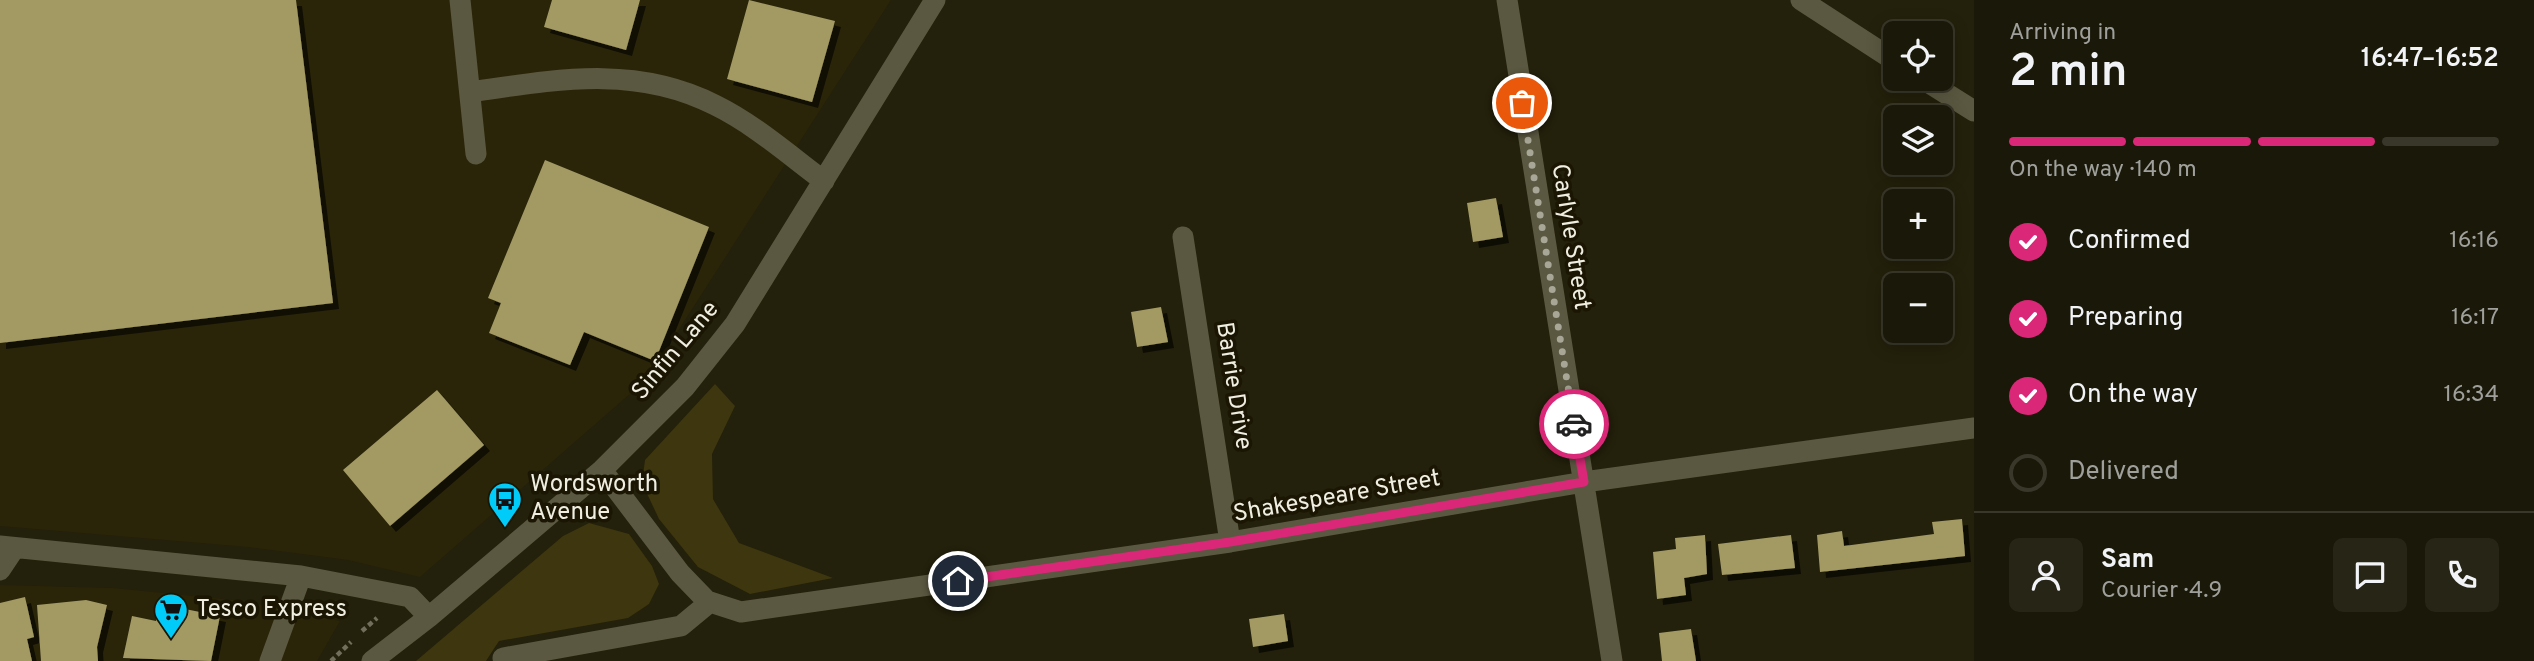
<!DOCTYPE html>
<meta charset="utf-8">
<style>
body{margin:0;font-family:Overpass,sans-serif;background:#272516;color:#f1f3f6;height:100vh;display:flex;flex-direction:column;font-size:26px;white-space:nowrap}
*{box-sizing:border-box;margin:0}
p{font-size:23px;color:#9fa09c}
.icon{flex:none;width:38px;height:38px;fill:none;stroke:currentColor;stroke-width:2;stroke-linecap:round;stroke-linejoin:round}
.map{position:relative;flex:1;overflow:hidden}
.drawer{display:flex;flex-direction:column;background:#1a1808;width:560px}
.drawer>*{flex:none}
.fabs{position:absolute;left:1883px;top:21px;display:grid;gap:14px}
.fabs a{display:grid;place-items:center;width:70px;height:70px;border-radius:10px;background:#1a1808;box-shadow:0 4px 18px #0003,0 0 0 2px #383729;font-size:35px}
.pin{position:absolute;display:grid;place-items:center;width:60px;height:60px;color:#fff;margin:-30px;border:4px solid #fff;border-radius:50%;box-shadow:0 2px 7px #0007}
.courier{position:absolute;display:grid;place-items:center;width:70px;height:70px;margin:-35px;border:5px solid #db2777;border-radius:50%;background:#fff;color:#222;box-shadow:0 2px 9px #0007}
.headline em{font-style:normal;font-weight:600}
.headline div{display:flex;flex-direction:column-reverse}
.headline{display:flex;align-items:center;justify-content:space-between;height:119px;padding:0 35px}
h1{font-size:46px;font-weight:600;line-height:52px}
.bar{display:grid;grid-template-columns:repeat(4,1fr);gap:10px 7px;align-content:center;height:84px;padding:0 35px}
.bar i{height:9px;border-radius:5px;background:#383729}
.bar .active{background:#db2777}
.bar p{grid-column:span 4}
.line{display:flex;align-items:center;gap:18px;padding:0 35px;border-top:2px solid #383729}
.line div{flex:1}
.round{display:grid;place-items:center;flex:none;width:74px;height:74px;border-radius:10px;background:#272516}
ol{padding:0 35px;list-style:none}
li{display:flex;align-items:center;gap:21px;height:77px}
li p{margin-inline-start:auto}
li .icon{padding:7px;border-radius:50%;background:#db2777;color:#fff;stroke-width:4}
li:last-child{color:#9fa09c}
li i{width:38px;height:38px;border:4px solid #383729;border-radius:50%}
main{display:flex;flex:1;min-height:0}
.map>svg:first-child{display:block}
</style>
<main>
<div class="map">
<svg width="1974" height="661" viewBox="0 0 1974 661">
<defs>
<filter id="shadow"><feDropShadow dx="6" dy="6" stdDeviation="0" flood-color="#0009"/></filter>
</defs>
<rect width="100%" height="100%" fill="#23200b"/>
<path fill="#2a2508" d="M0,0h891l-244,379 -227,198 -72,-17 -100,-13 -248,-21z
M0,585l113,3 130,13 97,20 -23,40h-317z"/>
<path fill="#3d360e" d="M715,384l20,22 -23,48 1,45 26,44 94,35 -83,16 -52,-27 -39,-48 -17,-36 3,-23z
M589,523l40,11 23,32 7,18 -10,20 -21,14 -129,23 -13,20h-70l147,-125z"/>
<path fill="#a39a64" filter="url(#shadow)" d="M0,0h296l37,303 -333,40z
M552,0h88l-14,50 -82,-23z
M749,0l86,21 -23,81 -85,-23z
M545,160l164,67 -54,134 -71,-29 -14,33 -81,-32 12,-30 -13,-5z
M1496,198l7,39 -30,5 -6,-39z
M1161,307l7,35 -31,5 -6,-35z
M437,390l47,55 -94,81 -47,-56z
M1962,519l3,37 -145,16 -3,-37 25,-4 2,15 90,-12 -2,-12z
M1705,535l2,39 -23,4 2,17 -29,4 -4,-47 23,-3 -1,-11z
M1791,535l4,33 -73,7 -4,-31z
M25,597l9,40 -7,2 5,22h-32v-58z
M86,600l21,5 -10,42 1,14h-57l-4,-56z
M160,604l60,12 -9,45 -88,-3 9,-42 24,5z
M1284,614l4,27 -35,6 -4,-28z
M1691,629l5,32h-34l-3,-28z"/>
<g fill="none" stroke-linecap="round" stroke-linejoin="round">
<path stroke="#716e5c" stroke-width="4.5" stroke-dasharray="5 3.5" stroke-linecap="butt" d="M362,631l15,-13
M331,661l20,-19"/>
<path stroke="#5b5841" stroke-width="21" d="M460,0l16,154
M1507,0l105,661
M1801,0l94,61
M1923,79l51,32
M470,92c84,-12 165,-28 245,13 39,19 74,50 109,76
M1183,237l47,305
M602,470l78,103 27,28 34,11 489,-70 354,-60 390,-54
M0,546l301,30 109,21 19,20
M0,570l14,-21
M503,658l178,-32 29,-24
M270,661l31,-85
M372,661l57,-44 173,-147 83,-83 50,-63 200,-324"/>
</g>
<g fill="none" stroke-linecap="round" stroke-linejoin="round">
<path stroke="#a8a696" stroke-width="7" stroke-dasharray="0 12.6" d="M1522,103l52,321"/>
<path stroke="#db2777" stroke-width="9" d="M958,581l272,-39 354,-60 -10,-58"/>
</g>
<defs>
<g id="bus-pin" transform="scale(1.75)"><path d="M0 17L-7.5 6A9.5 9.5 0 1 1 7.5 6Z" fill="#00cbf9" stroke="#1a1603"/><path d="M-5-6H5V4H4V6H2V4H-2V6H-4V4H-5ZM-3.5-4V0h7V-4ZM-3.5 1.2v1.5H-2V1.2ZM2 1.2v1.5H3.5V1.2Z" fill="#111"/></g>
<g id="supermarket-pin" transform="scale(1.75)"><path d="M0 17L-7.5 6A9.5 9.5 0 1 1 7.5 6Z" fill="#00cbf9" stroke="#1a1603"/><path d="M-6-5.5h2.5l.6 2H6L4.5 2H-2.5L-4.4-4H-6ZM-1.5 3.2a1.3 1.3 0 1 0 .1 0ZM3 3.2a1.3 1.3 0 1 0 .1 0Z" fill="#111"/></g>
</defs>
<g fill-rule="evenodd">
<use href="#bus-pin" x="505" y="499"/>
<use href="#supermarket-pin" x="171" y="610"/>
</g>
<g text-anchor="middle" dominant-baseline="central" stroke-width="7" stroke-linejoin="round" paint-order="stroke">
<g font-size="24" fill="#f0eee1" stroke="#1a1603">
<text transform="translate(1570 237) rotate(81)">Carlyle Street</text>
<text transform="translate(676 351) rotate(-50)">Sinfin Lane</text>
<text transform="translate(1233 386) rotate(81)">Barrie Drive</text>
<text transform="translate(1337 497) rotate(-10)">Shakespeare Street</text>
</g>
<g font-size="24" fill="#f0eee1" stroke="#1a1603" text-anchor="start">
<text x="530" y="485">Wordsworth<tspan x="530" dy="28">Avenue</tspan></text>
<text x="196" y="610">Tesco Express</text>
</g>
</g>
</svg>
<div class="fabs">
<a><svg class="icon" aria-label="locate" viewBox="0 0 24 24"><circle cx="12" cy="12" r="6"/><path d="M12 2v4M12 18v4M2 12h4M18 12h4"/></svg></a>
<a><svg class="icon" aria-label="layers" viewBox="0 0 24 24"><path d="M12 4l9 5-9 5-9-5zM3 14l9 5 9-5"/></svg></a>
<a>+</a>
<a>−</a>
</div>
<div class="pin" style="left:1522px;top:103px;background:#ea580c"><svg class="icon" aria-label="bag" viewBox="0 0 24 24"><path d="M5 8h14l-1 12H6zM9 8a3 3 0 0 1 6 0"/></svg></div>
<div class="pin" style="left:958px;top:581px;background:#1f2937"><svg class="icon" aria-label="home" viewBox="0 0 24 24"><path d="M3 11l9-7 9 7M6 9v11h12V9"/></svg></div>
<div class="courier" style="left:1574px;top:424px"><svg class="icon" aria-label="car" viewBox="0 0 24 24"><path d="M5 17H2v-5l4-1 3-4h7l3 4 3 1v5h-3M9 17h6M6 11h13"/><circle cx="7" cy="17" r="2"/><circle cx="17" cy="17" r="2"/></svg></div>
</div>
<section class="drawer">
<div class="headline"><div><h1>2 min</h1><p>Arriving in</p></div><em>16:47–16:52</em></div>
<div class="bar"><i class="active"></i><i class="active"></i><i class="active"></i><i></i><p>On the way · 140 m</p></div>
<ol>
<li><svg class="icon" aria-label="check" viewBox="0 0 24 24"><path d="M5 12l5 5 9-10"/></svg>Confirmed<p>16:16</p></li>
<li><svg class="icon" aria-label="check" viewBox="0 0 24 24"><path d="M5 12l5 5 9-10"/></svg>Preparing<p>16:17</p></li>
<li><svg class="icon" aria-label="check" viewBox="0 0 24 24"><path d="M5 12l5 5 9-10"/></svg>On the way<p>16:34</p></li>
<li><i></i>Delivered</li>
</ol>
<div class="line" style="height:126px"><a class="round"><svg class="icon" aria-label="person" viewBox="0 0 24 24"><circle cx="12" cy="8" r="4"/><path d="M4 21q1-7 8-7t8 7"/></svg></a><div><b>Sam</b><p>Courier · 4.9</p></div><a class="round"><svg class="icon" aria-label="chat" viewBox="0 0 24 24"><path d="M4 5h16v11H9l-5 4z"/></svg></a><a class="round"><svg class="icon" aria-label="phone" viewBox="0 0 24 24"><path d="M5 4h4l2 5-3 2q2 4 5 5l2-3 5 2v4C11 20 4 13 5 4z"/></svg></a></div>
</section>
</main>
